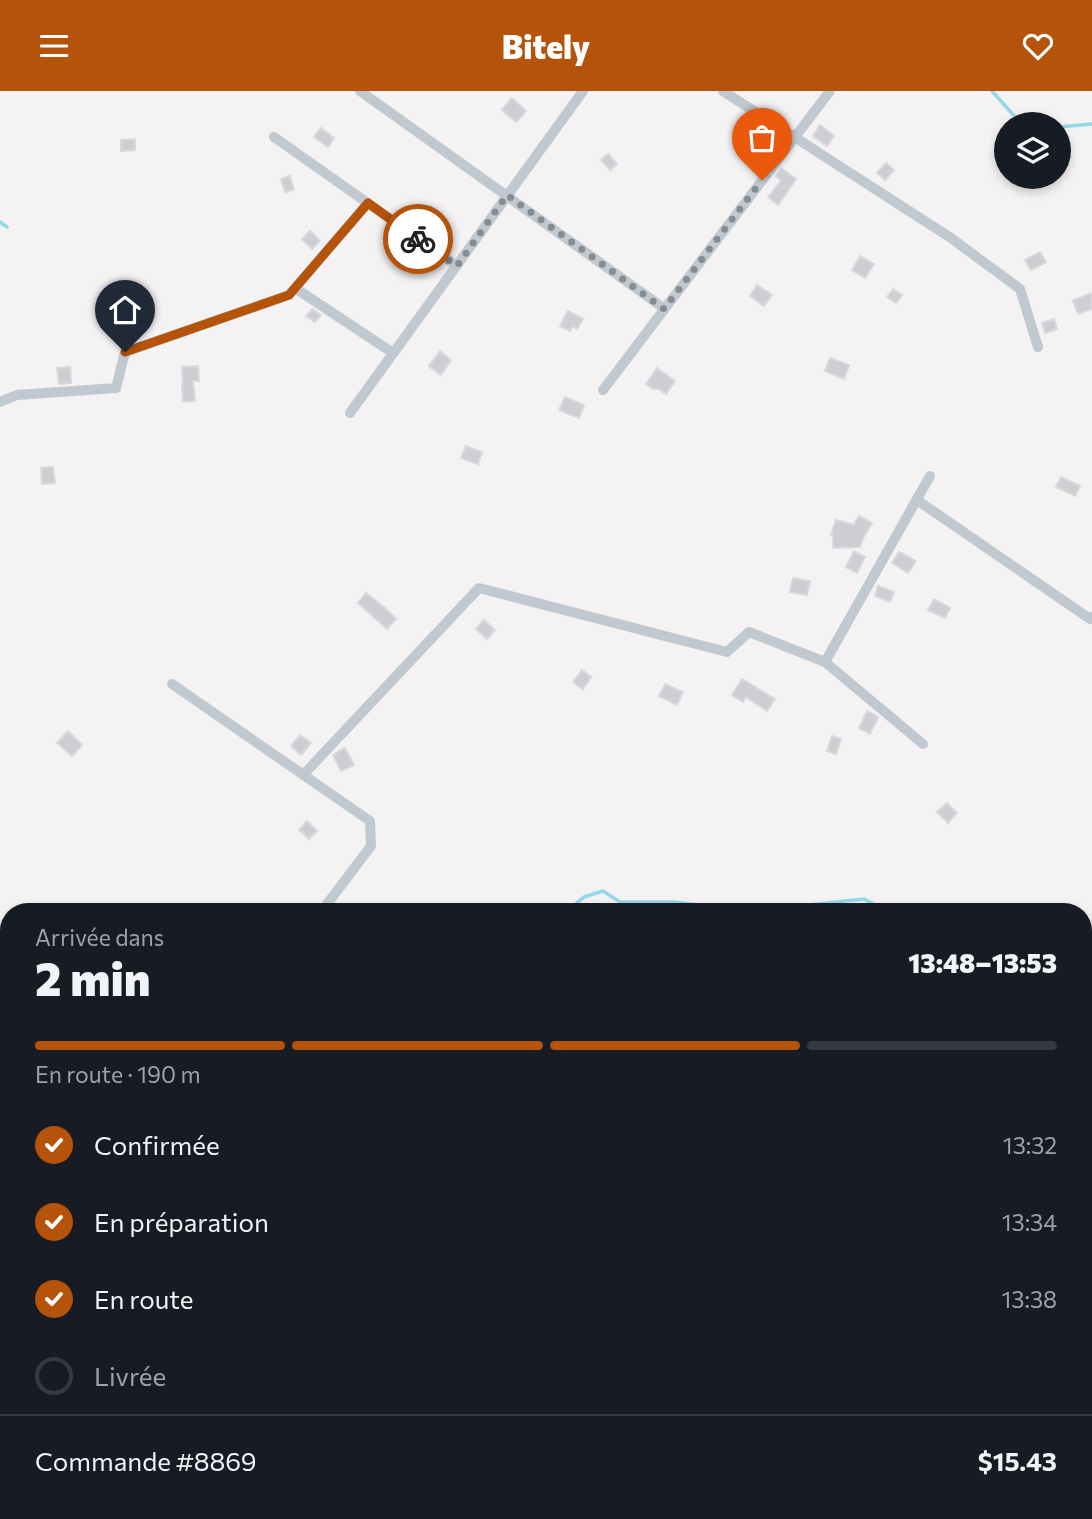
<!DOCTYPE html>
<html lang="fr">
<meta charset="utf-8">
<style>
body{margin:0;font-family:Commissioner,sans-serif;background:#242831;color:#f1f3f6;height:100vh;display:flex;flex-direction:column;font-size:26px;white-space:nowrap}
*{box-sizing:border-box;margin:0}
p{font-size:23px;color:#9ea1a6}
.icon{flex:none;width:38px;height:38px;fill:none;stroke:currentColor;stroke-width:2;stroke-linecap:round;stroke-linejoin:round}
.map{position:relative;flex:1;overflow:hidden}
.panel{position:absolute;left:0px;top:812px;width:1092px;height:616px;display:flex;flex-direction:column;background:#171b24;border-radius:28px 28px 0 0;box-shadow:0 4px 10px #0003}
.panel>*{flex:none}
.fabs{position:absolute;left:994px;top:21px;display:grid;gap:14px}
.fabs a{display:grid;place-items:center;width:77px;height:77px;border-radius:50%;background:#171b24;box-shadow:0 4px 10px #0003;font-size:35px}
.pin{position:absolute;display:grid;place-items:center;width:60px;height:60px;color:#fff;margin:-72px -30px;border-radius:50% 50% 50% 0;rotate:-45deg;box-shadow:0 0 7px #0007}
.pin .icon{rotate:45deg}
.courier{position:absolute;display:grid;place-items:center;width:70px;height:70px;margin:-35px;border:5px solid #b45309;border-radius:50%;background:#fff;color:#222;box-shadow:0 2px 9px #0007}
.summary em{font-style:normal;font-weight:800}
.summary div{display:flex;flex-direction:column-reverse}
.summary{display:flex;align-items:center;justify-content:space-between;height:119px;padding:0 35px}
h1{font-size:46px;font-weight:800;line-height:52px}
.bar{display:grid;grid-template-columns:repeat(4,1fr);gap:10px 7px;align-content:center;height:84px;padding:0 35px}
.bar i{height:9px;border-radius:5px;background:#363941}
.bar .active{background:#b45309}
.bar p{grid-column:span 4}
.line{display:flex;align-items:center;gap:18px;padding:0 35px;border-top:2px solid #363941}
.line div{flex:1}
ol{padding:0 35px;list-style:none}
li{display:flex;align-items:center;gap:21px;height:77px}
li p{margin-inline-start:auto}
li .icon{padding:7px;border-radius:50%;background:#b45309;color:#fff;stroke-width:4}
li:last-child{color:#9ea1a6}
li i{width:38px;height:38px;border:4px solid #363941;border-radius:50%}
header{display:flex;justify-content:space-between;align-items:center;height:91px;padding:0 35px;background:#b45309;color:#fff;font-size:32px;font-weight:800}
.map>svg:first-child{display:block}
</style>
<header><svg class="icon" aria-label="menu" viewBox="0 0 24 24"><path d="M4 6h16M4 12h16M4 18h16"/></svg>Bitely<svg class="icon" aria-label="heart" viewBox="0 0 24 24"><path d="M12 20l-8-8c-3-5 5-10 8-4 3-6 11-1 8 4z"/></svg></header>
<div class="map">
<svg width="1092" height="1428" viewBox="0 0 1092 1428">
<rect width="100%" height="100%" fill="#f4f2f2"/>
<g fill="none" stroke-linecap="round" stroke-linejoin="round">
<path stroke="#94d8e9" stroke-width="3.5" d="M992,0l24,27 16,6
M1059,36l33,-3
M0,131l7,5
M566,821l18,-15 19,-6 17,11h53l80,9 111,-12 25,13
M0,834l9,8
M1083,1221l2,3 7,1
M494,1419l19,9"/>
</g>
<path fill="#cdced4" stroke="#d7d9dd" stroke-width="2" d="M512,7l14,13 -10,11 -14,-12z
M820,34l14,11 -7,10 -14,-10z
M321,37l13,10 -6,9 -14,-10z
M135,48v11l-14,1v-11z
M608,63l9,10 -7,6 -9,-10z
M886,72l8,7 -9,10 -8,-7z
M781,77l15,11 -18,26 -10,-8 13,-16 -5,-5z
M290,85l4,14 -9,2 -4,-13z
M426,119l8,4 -6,11 -8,-5z
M310,140l10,10 -8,8 -10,-10z
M1040,161l6,10 -15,8 -6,-10z
M860,165l14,8 -9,14 -13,-8z
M757,194l15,10 -8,11 -14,-10z
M893,198l9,6 -6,8 -9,-6z
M1092,202v16l-14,5 -5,-14z
M312,218l9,6 -6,7 -9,-6z
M568,220l15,8 -6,10 -4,-3 -3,5 -10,-5z
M1054,228l3,10 -12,4 -3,-10z
M135,234l1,10 -14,2 -1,-10z
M440,260l11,9 -10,15 -12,-9z
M830,267l19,7 -5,14 -19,-8z
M198,275l1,15h-6l2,20 -12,1 -1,-17h1l-1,-18z
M70,276l1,16 -12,1 -2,-16z
M657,277l18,13 -9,13 -7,-5h-6l-7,-5z
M565,306l19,8 -5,13 -20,-8z
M466,355l16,6 -4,12 -17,-6z
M53,376l2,16 -13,1 -1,-16z
M1061,386l19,9 -5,10 -19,-9z
M859,425l13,7 -9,15 -3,9 -27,1v-12l-2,-1 5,-15 18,5z
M854,460l11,6 -8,16 -11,-6z
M899,461l17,9 -8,12 -16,-10z
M793,487l17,3 -3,14 -17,-3z
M878,495l16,6 -4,10 -15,-6z
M366,502l19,15 11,11 -9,10 -29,-26z
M934,508l16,9 -5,10 -17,-8z
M484,529l11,10 -8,9 -11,-10z
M582,579l9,7 -8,12 -10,-7z
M742,588l33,20 -8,12 -21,-14 -3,5 -11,-7z
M665,593l18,8 -6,13 -18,-9z
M867,620l11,6 -8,17 -11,-6z
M68,640l14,14 -10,11 -15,-13z
M300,644l11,8 -10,12 -10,-9z
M832,645l9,3 -5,15 -9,-3z
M345,657l9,17 -13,6 -8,-16z
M947,712l10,10 -9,10 -11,-11z
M307,730l10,10 -8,8 -10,-9z"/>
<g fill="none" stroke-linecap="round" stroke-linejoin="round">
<path stroke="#c1c9d0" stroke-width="10" d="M360,0l305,218
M723,0l228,147 69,51 18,58
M274,46l183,129
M295,197l98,65
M603,299l227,-299
M0,311l17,-7 99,-7 9,-36 164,-57 79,-92
M350,322l233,-322
M917,409l173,119 2,-2
M825,571l105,-186
M172,593l198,137 1,25 -50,66
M303,684l176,-187 248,64 22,-20 76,30 98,82
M977,1419l3,9"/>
</g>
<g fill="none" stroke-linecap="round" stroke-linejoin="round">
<path stroke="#868c92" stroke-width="7" stroke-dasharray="0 12.6" d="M418,148l39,27 50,-71 157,114 98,-129"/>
<path stroke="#b45309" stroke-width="9" d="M125,261l164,-57 79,-92 50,36"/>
</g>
</svg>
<div class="fabs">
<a><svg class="icon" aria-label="layers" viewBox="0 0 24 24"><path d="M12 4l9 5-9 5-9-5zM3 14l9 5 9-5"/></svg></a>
</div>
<div class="pin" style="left:762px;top:89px;background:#ea580c"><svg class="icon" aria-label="bag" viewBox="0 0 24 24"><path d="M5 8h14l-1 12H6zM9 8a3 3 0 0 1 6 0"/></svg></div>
<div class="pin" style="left:125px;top:261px;background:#1f2937"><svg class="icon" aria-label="home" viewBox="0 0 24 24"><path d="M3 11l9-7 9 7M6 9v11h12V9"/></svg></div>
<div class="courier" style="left:418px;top:148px"><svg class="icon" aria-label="bike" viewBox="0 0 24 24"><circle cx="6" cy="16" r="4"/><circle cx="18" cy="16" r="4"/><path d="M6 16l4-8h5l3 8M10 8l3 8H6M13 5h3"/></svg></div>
<section class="panel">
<div class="summary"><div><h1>2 min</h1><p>Arrivée dans</p></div><em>13:48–13:53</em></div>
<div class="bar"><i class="active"></i><i class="active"></i><i class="active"></i><i></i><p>En route · 190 m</p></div>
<ol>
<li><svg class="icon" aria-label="check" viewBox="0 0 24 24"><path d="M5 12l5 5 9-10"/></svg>Confirmée<p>13:32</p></li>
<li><svg class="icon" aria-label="check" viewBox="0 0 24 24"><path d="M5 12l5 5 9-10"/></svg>En préparation<p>13:34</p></li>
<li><svg class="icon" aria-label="check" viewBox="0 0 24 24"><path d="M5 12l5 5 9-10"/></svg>En route<p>13:38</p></li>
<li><i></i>Livrée</li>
</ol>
<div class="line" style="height:91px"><div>Commande #8869</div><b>$15.43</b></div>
</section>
</div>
